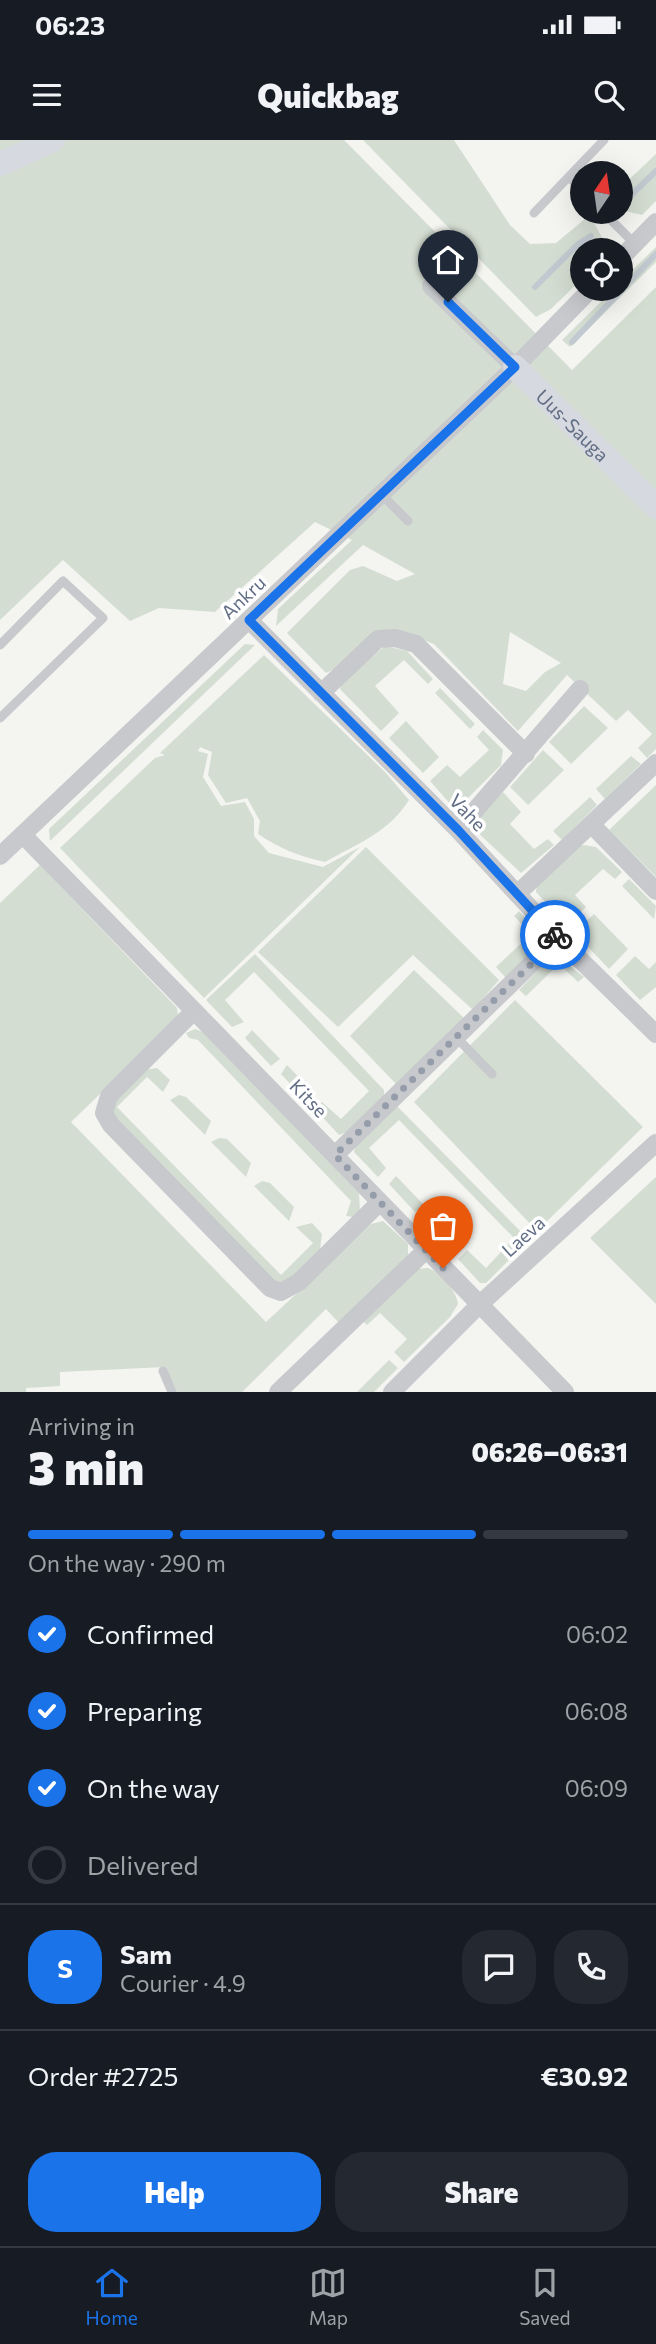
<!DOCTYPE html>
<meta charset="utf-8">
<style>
body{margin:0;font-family:Commissioner,sans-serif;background:#242831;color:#f1f3f6;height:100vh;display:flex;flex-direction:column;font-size:26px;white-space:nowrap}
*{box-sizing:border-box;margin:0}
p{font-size:23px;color:#9ea1a6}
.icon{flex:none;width:38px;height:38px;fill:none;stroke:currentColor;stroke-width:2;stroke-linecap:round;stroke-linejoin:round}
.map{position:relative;height:1252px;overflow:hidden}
.sheet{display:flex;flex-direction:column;background:#171b24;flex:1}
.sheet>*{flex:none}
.needle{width:46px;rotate:13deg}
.fabs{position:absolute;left:570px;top:21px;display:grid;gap:14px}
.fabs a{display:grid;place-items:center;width:63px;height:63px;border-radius:50%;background:#171b24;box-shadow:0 7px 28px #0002;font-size:35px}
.pin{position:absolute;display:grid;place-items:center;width:60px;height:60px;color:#fff;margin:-72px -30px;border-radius:50% 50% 50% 0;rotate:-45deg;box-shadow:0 0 7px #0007}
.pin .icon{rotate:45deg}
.courier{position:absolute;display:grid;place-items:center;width:70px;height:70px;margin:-35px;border:5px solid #1a73e8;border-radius:50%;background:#fff;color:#222;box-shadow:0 2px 9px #0007}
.overview em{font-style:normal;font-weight:800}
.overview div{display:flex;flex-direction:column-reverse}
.overview{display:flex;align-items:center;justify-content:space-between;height:119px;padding:0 28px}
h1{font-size:46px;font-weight:800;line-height:52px}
.bar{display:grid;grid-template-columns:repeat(4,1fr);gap:10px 7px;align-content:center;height:84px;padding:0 28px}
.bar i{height:9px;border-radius:5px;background:#363941}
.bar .current{background:#1a73e8}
.bar p{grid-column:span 4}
.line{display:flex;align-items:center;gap:18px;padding:0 28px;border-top:2px solid #363941}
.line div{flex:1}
.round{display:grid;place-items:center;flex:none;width:74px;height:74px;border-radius:28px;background:#242831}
ol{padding:0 28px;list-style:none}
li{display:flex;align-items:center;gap:21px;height:77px}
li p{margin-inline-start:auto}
li .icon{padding:7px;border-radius:50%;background:#1a73e8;color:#fff;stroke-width:4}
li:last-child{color:#9ea1a6}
li i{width:38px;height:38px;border:4px solid #363941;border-radius:50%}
.cta{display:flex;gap:14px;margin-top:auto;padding:14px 28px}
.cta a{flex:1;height:80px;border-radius:28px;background:#1a73e8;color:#fff;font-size:28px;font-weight:800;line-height:80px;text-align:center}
.cta a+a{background:#242831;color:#f1f3f6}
.status{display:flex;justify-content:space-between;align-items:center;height:49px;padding:0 35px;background:#171b24;direction:ltr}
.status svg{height:19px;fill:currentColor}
header{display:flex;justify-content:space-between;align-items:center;height:91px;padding:0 28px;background:#171b24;font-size:32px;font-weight:800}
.menu{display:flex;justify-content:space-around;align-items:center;height:98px;border-top:2px solid #363941;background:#171b24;font-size:19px;color:#9ea1a6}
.menu a{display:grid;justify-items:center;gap:4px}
.menu .current{color:#1a73e8}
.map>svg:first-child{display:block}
</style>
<div class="status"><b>06:23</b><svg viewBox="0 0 49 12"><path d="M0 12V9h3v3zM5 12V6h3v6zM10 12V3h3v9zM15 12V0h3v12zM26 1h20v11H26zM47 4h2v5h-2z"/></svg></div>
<header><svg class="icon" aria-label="menu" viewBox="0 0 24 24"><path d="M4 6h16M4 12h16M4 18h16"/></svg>Quickbag<svg class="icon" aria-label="search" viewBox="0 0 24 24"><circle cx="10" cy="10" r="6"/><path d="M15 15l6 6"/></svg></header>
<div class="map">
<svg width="656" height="1252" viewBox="0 0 656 1252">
<rect width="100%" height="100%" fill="#f4f5f1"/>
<path fill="#d4ddd2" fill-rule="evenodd" d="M0,0h344l228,230 84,-83v462l-9,9 -9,-10 14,-14 -24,-24 -12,11 -49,-46 -49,56 -84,-87 -29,-11 -79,40 -39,-40 63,-63 13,-4 34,15 18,-7 -52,-29 -87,81 2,-17 74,-69 -37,-18 -100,90 -56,-4 -29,13 -67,-61 -63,60zM510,492l51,31 -16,9 -19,19 -23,-7z
M363,0h91l56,85 20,19 26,-1 30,-25 8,5 10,18 -3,9h-18v28l-32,31 -15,8z
M656,14v47l-14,14 -21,-5v-23z
M656,107v15l-86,85 -8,-7 52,-51h7v-8z
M245,504l10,1 -205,196 -1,-12z
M385,506l22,5 26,28 -5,5 -24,-24 -29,26 24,27 -18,18 -41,-42 2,-7z
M264,515l122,118 23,27c-20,32 -52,44 -84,62 -26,-6 -45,-13 -67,-28l2,-13 -13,-23 -21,5 -18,-28 4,-23 -12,-5 -2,4 10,3 -5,23 18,29 24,-4 9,17v17l15,17 54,14 37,-20 -156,151 -144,-150 95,-90 10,-3 -5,-2z
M440,548l35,36 -5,5 -35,-36z
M584,566l24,22 -37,36 -22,-22z
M406,581l33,36 -16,16 -34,-35z
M483,590l20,20 -2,15 -41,41h-8l-22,-25 17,-16 13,12 29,-27 -12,-13z
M543,610l21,20 -36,35 -18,-18z
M631,616l10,8 -36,35 -9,-10z
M656,645v92l-47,-47z
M503,652l18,20 -11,12 24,25 14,-10 6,6 -33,28 -46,-43 3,-12z
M590,657l7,8 -35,35 -9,-9z
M584,705l12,2 26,25 -7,7 -12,-10 -28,26 11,12 -19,18 -31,-33 1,-7 41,-39z
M366,707l133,133 -26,30 -60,-55 -75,72 -80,-75z
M40,725l137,143 1,7 -9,12 -98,95 195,200 105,-98 12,-3 25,23v15l-68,65 -14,-15 -84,83h-65l-12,-25 -105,5v14l-34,2v4h-26v-489z
M629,739l27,27 -2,13 -32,-33z
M519,771l18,20 3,9 -3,7 -31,31 -10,-11 35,-33 -17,-18z
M594,774l34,35 -19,20 -35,-37z
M255,814l129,136v8l-37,34 -8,3 -24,-26 7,-7 19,17 28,-28 -115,-119 -29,28 19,22 -12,5 -26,-27z
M635,816l14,13 7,-7v25l-16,13 -24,-25z
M558,817l26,20 -6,5 -19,-18 -33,32 -7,-6 30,-31z
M414,830l50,48 -67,67 -47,-49z
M515,860l128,127 -106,104 -123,-129z
M195,889l8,3 156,161 1,19 -7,5 -7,-1 5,-15 -153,-161 -9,-2 -3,-5z
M252,890l28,29 -9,7 -26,-28z
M287,925l28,29 -8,8 -26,-28z
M157,928l13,12 -7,12 -16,-15 -30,30 164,168 32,-32 -17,-16 16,-4 10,11 -2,16 -29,30 -14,3 -166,-168 1,-14 33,-31z
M179,955l7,2 25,24 -6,14 -35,-35z
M396,965l133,135 -43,43h-6l-22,-24 9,-9 19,18 28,-30 -115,-118 -30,28 17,20 -8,9 -24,-25 2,-8z
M219,998l8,1 24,24 -5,14 -35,-35z
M396,1036l28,29 -9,7 -26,-28z
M656,1037v127l-66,-66z
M262,1041l8,2 24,24 -5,14 -35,-35z
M431,1075l27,28 -8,8 -26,-28z
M428,1128c12,4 29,23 30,36l-8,13 -46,45 -10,-10 13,-13 -27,-26 -13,12 -5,-5 55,-51z
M389,1220l9,8 -24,24h-17z"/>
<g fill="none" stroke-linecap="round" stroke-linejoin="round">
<path stroke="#c2cad1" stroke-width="6" d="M621,65l35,-34
M535,147l43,-43 13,-8
M572,202l84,-88"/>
<path stroke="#c7c9cd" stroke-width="9" d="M569,37l14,14
M603,72l32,32
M534,73l70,-73
M382,355l26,26
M0,505l63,-64 40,37 -103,100
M456,897l36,37
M163,1231l9,21"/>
<path stroke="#c7c9cd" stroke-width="18" d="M621,118l35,-36
M431,146l84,81
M249,480l209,210 100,108 98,96
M321,553l57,-54 17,-1 21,6 110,110
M591,684l65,67
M458,690l122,-141
M23,695l542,557
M0,716l515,-489 76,-78
M517,754l139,-131
M194,871l-85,85 -5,17 7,12 159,163 11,4 18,-10 81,-80
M335,1015l223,-217
M278,1252l148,-142
M392,1252l87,-87 177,-162"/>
<g stroke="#d6d9df" stroke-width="24">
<path d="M0,24l53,-24"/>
<path id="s1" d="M515,227l141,140"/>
</g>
</g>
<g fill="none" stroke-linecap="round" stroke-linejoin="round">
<path stroke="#959dab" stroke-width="7" stroke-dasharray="0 12.6" d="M443,1128l-108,-113 223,-217 -3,-3"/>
<path stroke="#1a73e8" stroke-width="9" d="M448,162l67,65 -266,253 209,210 97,105"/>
</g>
<g text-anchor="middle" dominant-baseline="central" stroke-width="7" stroke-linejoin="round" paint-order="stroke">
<g font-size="19" fill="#626e85" stroke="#fff">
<text stroke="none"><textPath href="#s1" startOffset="82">Uus-Sauga</textPath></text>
<text transform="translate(243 457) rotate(-43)">Ankru</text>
<text transform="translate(468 672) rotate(46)">Vahe</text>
<text transform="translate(309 958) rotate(46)">Kitse</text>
<text transform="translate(523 1096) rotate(-42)">Laeva</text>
</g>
</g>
</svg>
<div class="fabs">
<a><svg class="needle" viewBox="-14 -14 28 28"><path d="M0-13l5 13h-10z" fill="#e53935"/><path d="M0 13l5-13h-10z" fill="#9ea1a6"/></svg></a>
<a><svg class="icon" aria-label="locate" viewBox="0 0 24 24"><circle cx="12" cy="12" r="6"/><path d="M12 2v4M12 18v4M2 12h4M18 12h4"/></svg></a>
</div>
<div class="pin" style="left:443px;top:1128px;background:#ea580c"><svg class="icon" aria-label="bag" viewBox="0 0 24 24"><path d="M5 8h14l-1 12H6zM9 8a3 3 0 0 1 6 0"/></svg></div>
<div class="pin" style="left:448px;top:162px;background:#1f2937"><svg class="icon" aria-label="home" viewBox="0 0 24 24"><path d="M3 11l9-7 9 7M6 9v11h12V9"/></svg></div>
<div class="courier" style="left:555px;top:795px"><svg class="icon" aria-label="bike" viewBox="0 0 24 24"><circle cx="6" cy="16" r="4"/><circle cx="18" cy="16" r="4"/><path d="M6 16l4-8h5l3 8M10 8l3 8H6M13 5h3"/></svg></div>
</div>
<section class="sheet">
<div class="overview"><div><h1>3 min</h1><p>Arriving in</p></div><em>06:26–06:31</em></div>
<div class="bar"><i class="current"></i><i class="current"></i><i class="current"></i><i></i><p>On the way · 290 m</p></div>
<ol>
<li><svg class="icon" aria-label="check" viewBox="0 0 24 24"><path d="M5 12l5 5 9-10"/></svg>Confirmed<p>06:02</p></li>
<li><svg class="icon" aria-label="check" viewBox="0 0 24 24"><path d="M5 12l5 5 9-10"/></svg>Preparing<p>06:08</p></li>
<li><svg class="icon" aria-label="check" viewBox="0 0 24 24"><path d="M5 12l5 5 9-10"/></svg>On the way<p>06:09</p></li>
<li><i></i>Delivered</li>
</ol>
<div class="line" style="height:126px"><b class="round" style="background:#1a73e8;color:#fff">S</b><div><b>Sam</b><p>Courier · 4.9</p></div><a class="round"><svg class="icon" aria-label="chat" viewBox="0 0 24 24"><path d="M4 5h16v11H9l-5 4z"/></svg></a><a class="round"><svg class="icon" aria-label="phone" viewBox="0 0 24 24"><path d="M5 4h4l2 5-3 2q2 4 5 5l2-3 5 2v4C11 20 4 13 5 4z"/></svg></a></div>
<div class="line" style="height:91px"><div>Order #2725</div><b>€30.92</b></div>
<div class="cta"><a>Help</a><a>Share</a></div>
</section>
<nav class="menu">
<a class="current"><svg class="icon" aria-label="home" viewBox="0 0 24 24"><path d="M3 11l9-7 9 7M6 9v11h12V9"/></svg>Home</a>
<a><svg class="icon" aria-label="map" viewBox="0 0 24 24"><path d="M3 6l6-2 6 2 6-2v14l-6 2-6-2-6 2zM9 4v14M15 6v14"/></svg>Map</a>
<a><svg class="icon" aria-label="saved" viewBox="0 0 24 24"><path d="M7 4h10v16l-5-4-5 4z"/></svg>Saved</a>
</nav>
